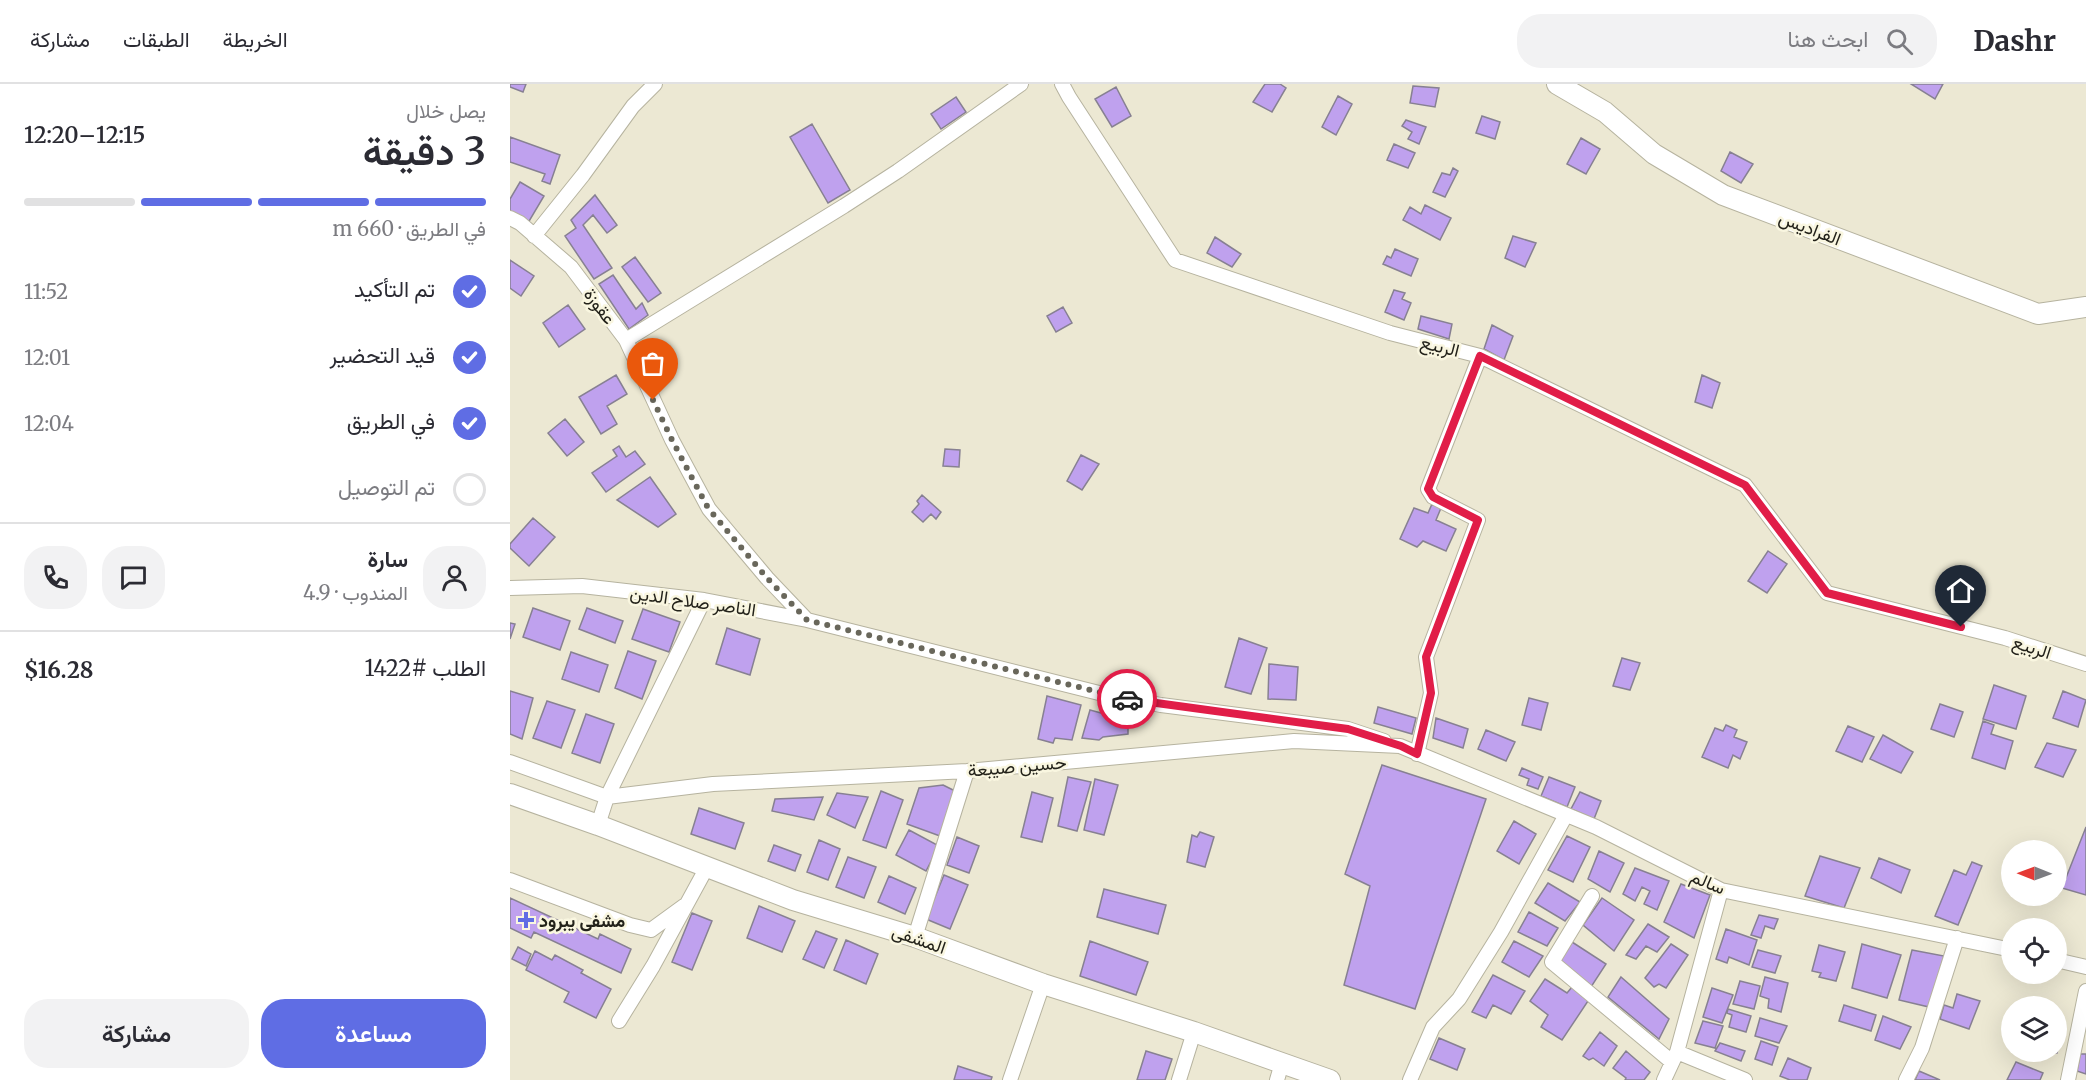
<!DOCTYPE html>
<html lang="ar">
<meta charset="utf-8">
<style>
body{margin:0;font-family:Merriweather,Vazirmatn,serif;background:#f2f2f3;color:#2b2b33;direction:rtl;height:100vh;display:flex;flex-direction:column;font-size:22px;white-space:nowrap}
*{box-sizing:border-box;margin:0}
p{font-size:20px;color:#7c7c81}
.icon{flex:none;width:33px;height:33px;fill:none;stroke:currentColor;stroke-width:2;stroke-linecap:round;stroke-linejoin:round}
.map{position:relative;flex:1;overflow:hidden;direction:ltr}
.side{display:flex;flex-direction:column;background:#fff;width:510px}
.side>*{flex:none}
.needle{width:39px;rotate:271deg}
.buttons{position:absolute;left:1491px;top:756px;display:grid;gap:12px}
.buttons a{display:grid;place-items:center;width:66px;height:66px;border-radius:50%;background:#fff;box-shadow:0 6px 24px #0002;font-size:30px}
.pin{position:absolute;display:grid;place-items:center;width:51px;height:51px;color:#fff;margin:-62px -26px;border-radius:50% 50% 50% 0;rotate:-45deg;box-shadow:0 0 6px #0007}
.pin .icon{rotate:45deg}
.courier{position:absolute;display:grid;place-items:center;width:60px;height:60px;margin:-30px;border:4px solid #e11d48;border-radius:50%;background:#fff;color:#222;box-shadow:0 2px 8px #0007}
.headline em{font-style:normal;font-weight:600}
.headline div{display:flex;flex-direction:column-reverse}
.headline{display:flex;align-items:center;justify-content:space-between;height:102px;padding:0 24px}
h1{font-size:39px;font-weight:600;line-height:45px}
.bar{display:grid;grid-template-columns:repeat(4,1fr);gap:9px 6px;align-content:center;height:72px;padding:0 24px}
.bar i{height:8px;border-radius:4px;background:#e1e1e2}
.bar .on{background:#5f6de4}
.bar p{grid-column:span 4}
.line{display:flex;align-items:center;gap:15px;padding:0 24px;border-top:2px solid #e1e1e2}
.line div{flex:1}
.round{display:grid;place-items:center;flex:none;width:63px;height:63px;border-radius:24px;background:#f2f2f3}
ol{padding:0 24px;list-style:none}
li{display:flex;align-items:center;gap:18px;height:66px}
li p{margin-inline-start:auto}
li .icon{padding:6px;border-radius:50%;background:#5f6de4;color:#fff;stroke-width:4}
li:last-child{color:#7c7c81}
li i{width:33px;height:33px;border:3px solid #e1e1e2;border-radius:50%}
.primary-button{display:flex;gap:12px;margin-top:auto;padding:12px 24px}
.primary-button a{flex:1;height:69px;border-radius:24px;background:#5f6de4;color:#fff;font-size:24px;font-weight:600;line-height:69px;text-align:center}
.primary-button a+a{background:#f2f2f3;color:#2b2b33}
header{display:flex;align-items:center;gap:36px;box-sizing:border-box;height:84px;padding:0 30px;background:#fff;border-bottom:2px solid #e1e1e2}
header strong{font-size:28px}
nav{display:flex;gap:33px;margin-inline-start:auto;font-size:21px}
.search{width:420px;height:54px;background:#f2f2f3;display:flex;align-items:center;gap:15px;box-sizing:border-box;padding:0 21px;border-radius:24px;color:#7c7c81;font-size:22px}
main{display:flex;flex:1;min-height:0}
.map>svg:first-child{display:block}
</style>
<header>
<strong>Dashr</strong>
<div class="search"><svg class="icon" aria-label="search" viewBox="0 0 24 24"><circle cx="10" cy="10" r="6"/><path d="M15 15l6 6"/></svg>ابحث هنا</div>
<nav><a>الخريطة</a><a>الطبقات</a><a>مشاركة</a></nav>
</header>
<main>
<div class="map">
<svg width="1576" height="996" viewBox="0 0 1576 996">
<rect width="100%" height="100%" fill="#ece8d3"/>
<path fill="#bfa1ee" stroke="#878092" stroke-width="1.5" d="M0,0h16l-3,8 -13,-5z
M755,0h15l6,4 -14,24 -19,-10z
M1401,0h32l-8,15z
M903,2l26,2 -4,19 -25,-4z
M606,3l15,29 -19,11 -17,-28z
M828,12l14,8 -16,31 -14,-8z
M446,13l10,15 -25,17 -10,-15z
M972,32l18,6 -5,17 -19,-6z
M896,36l20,7 -7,17 -11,-5 4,-7 -10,-6z
M302,40l38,66 -22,13 -38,-66z
M0,53l50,18 -10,29 -8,-3 3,-7 -35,-12z
M1071,54l19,11 -14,25 -19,-10z
M884,60l21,9 -7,15 -21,-8z
M1220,68l23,12 -12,19 -20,-12z
M943,84l5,3 -13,26 -12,-5 9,-19 8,2z
M10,98l24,14 -16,27 -18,-11v-13z
M85,111l22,30 -10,8 -14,-18 -10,10 29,43 -18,11 -29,-43 11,-8 -5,-8z
M915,121l26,13 -11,22 -37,-20 7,-13 11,7z
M1003,152l23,7 -11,24 -20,-9z
M705,153l26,17 -9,13 -25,-14z
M885,165l23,10 -7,17 -28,-12 4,-8 4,2z
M125,173l26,36 -13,9 -26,-35z
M0,176l24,16 -13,20 -11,-8z
M103,191l23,34 6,-6 6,12 -19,14 -30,-45z
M884,206l11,3 -3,6 9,4 -7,17 -19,-8z
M58,221l17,24 -26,18 -16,-24z
M553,223l9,16 -16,9 -9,-16z
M911,232l31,8 -3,15 -31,-10z
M982,241l21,11 -9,24 -20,-11z
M106,291l11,19 -20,12 10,18 -16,10 -22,-37z
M1192,291l18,8 -8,25 -17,-6z
M55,335l19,23 -17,14 -19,-23z
M109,362l7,11 9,-6 10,13 -39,28 -14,-19 25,-17 -4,-6z
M435,365l15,1 -1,17 -16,-1z
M571,371l18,9 -17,26 -15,-9z
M140,393l26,37 -18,13 -41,-27z
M412,411l19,17 -5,7 -5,-5 -8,8 -11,-10 7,-8 -2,-3z
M922,420l9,4 -5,12 20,9 -10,22 -23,-10 -6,6 -17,-8 14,-31 14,5z
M23,434l22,19 -26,29 -19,-18v-4z
M1258,467l19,13 -20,29 -19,-12z
M23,524l37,13 -10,29 -37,-13z
M77,524l36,13 -8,22 -36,-14z
M133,525l37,13 -11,30 -37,-13z
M0,539l5,1 -5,15z
M217,544l33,11 -10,36 -34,-11z
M729,554l28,10 -16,46 -26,-7z
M118,567l28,10 -14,38 -27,-11z
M61,568l37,13 -9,27 -37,-13z
M1112,574l18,5 -10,27 -17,-4z
M759,580l29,3 -2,33 -28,-1z
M1484,601l32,11 -10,33 -33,-10z
M0,607l23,7 -11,41 -12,-5z
M1553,607l23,9 -8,27 -25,-9z
M537,612l34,9 -9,35 -17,-2 -2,5 -15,-4z
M1019,614l19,5 -7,27 -19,-5z
M37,617l28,9 -14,38 -28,-10z
M1430,620l23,8 -9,25 -23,-8z
M868,623l38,11 -4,16 -38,-11z
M580,626l33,9 5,5v10l-25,3 -4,3 -17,-2z
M76,630l28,10 -14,39 -28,-10z
M926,634l32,11 -5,19 -30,-10z
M1473,637l11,4 -3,9 22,7 -8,28 -33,-11z
M1216,641l11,5 -3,7 13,5 -7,17 -7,-4 -5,13 -26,-11 13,-29 8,3z
M1338,642l26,11 -12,25 -26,-11z
M976,646l29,12 -9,19 -28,-12z
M1373,651l30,17 -12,21 -31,-14z
M1537,659l29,7 -13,27 -28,-10z
M872,681l104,34 -71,210 -71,-24 26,-99 -25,-12z
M1012,684l21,9 -5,12 -11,-4 2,-6 -10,-4z
M558,693l23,5 -14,49 -19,-5z
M1039,693l26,10 -8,20 -26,-11z
M585,695l23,6 -14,50 -20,-5z
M433,701l12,6 -15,45 -33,-12 12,-36z
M371,707l22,9 -17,48 -23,-8z
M522,708l21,6 -11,44 -21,-5z
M1070,708l21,9 -7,18 -23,-10z
M327,709l31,4 -13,31 -28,-13z
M313,713l-9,23 -42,-9 3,-12z
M189,724l45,15 -9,26 -44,-15z
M1004,737l22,13 -17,30 -22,-13z
M1576,743v68l-24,-7z
M399,746l30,16 -13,25 -30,-16z
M690,748l14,5 -9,30 -18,-5 5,-27 5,2z
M1057,752l23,11 -17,35 -25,-12z
M447,753l22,9 -10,27 -22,-8z
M309,756l21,9 -12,31 -21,-8z
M264,761l27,10 -6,16 -27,-10z
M1089,767l25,12 -14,29 -22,-13z
M1310,772l40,12 -16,40 -39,-12z
M338,773l28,10 -12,31 -28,-11z
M1369,774l31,12 -9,23 -30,-15z
M1462,778l10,4 -24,59 -23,-9 19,-46 12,5z
M1125,784l34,13 -12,29 -13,-6 6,-13 -8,-4 -7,14 -12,-7z
M434,791l24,10 -18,44 -24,-10z
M379,792l27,12 -11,26 -27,-12z
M1038,799l32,19 -15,19 -30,-18z
M1171,800l29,11 -16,43 -30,-16z
M594,805l62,16 -8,29 -61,-17z
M0,814l88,41 2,-5 31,15 -10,24 -87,-41 -3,6 -21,-10z
M1092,814l32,22 -20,31 -31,-26z
M249,822l36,15 -13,31 -35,-14z
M1019,828l29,16 -11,18 -29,-14z
M182,829l20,8 -20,49 -20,-8z
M1249,831l19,4 -4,10 -9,-3 -4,12 -10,-3z
M1138,840l21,13 -12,15 -11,-6 -10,13 -10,-4z
M1216,845l31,11 -8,25 -20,-8 -2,6 -11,-4z
M306,847l21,8 -13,29 -21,-9z
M336,856l32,14 -12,30 -32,-14z
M580,857l58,21 -12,33 -56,-19z
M1004,857l29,15 -14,21 -27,-15z
M1062,858l34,22 -15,23 -33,-23z
M1161,860l17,11 -22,33 -7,-4 -5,3 -9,-9z
M1352,860l39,11 -14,43 -35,-10z
M1309,861l26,7 -9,29 -17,-4 2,-4 -9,-2z
M8,863l13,7 -5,12 -14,-7z
M1248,866l23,6 -6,17 -23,-6z
M1402,866l32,6 -15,51 -30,-7z
M25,867l17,9 3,-5 28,15 -2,3 30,16 -15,29 -32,-16 5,-10 -43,-22z
M983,891l32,16 -14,23 -18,-9 -7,13 -14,-6z
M1111,893l48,42 -10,20 -51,-42z
M1255,893l23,6 -7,29 -13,-4 1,-9 -9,-3z
M1035,895l22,14 5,-6 18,11 -28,42 -21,-13 7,-12 -18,-14z
M1230,897l20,5 -6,23 -21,-5z
M1202,904l21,7 -11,28 -19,-6z
M1447,910l23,7 -11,28 -29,-10 4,-14 9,3z
M1334,921l32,10 -5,16 -32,-10z
M1218,925l23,7 -5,16 -17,-5 3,-12 -5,-2z
M1373,932l28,11 -11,22 -25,-9z
M1250,934l27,8 -8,17 -24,-7z
M1193,937l20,5 -8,22 -20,-5z
M1546,939l7,1 -6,29 -7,-1h6z
M1090,948l17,14 -13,20 -11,-8 -4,2 -6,-4z
M929,954l26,11 -8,21 -27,-11z
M1251,957l17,6 -6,18 -17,-6z
M1210,959l25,8 -4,10 -26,-10z
M636,967l26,8 -7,21h-28z
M1116,967l24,21 -6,8h-19l1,-2 -13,-10z
M1570,970h6v20l-9,-3z
M1278,974l23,10 -4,12h-17l-10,-4z
M1506,978l27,11 -3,7h-33z
M448,982l34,11 -1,3h-37z
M1409,987l21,9h-25z"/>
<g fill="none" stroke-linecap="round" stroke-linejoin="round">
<g stroke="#b6b39f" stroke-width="16">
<path id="street" d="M552,0l7,13 106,163 215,73 90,23 265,129 82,108 178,45 81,26
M0,134l10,5 51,44 55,73 46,100 37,69 58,69 40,42
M24,152l49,-61 50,-69 22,-22
M116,256l218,-134 54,-35 123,-87
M0,504l72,-2 122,14 103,20 304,76 50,9 187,24 36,12
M907,670l14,-61 -5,-36 52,-137 -45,-23 -5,-8 52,-133
M0,678l97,35 106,-13 254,-13 327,-30 106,5 196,81 125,63 291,60
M88,741l9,-28 97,-197
M0,796l120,45 21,5 33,-24
M1082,812l-40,66 120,100
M405,853l52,-166
M1546,876l30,7
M109,937l34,-55 54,-99
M1167,968l68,28
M500,996l33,-96
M669,996l15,-48
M767,996l5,-17
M900,996l23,-53 26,-28 42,-67 65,-117
M1154,996l13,-28 44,-162
M1396,996l16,-32 35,-110
M1558,996l18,-89"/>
</g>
<g stroke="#b6b39f" stroke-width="22">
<path id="secondary" d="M1047,0l48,28 49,42 69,41 315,119 48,-7
M0,710l88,31 195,75 122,37 128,47 151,48 136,48"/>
</g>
<use href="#street" stroke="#fff" stroke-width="14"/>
<use href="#secondary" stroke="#fff" stroke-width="20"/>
</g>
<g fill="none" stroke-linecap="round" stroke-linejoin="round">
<path stroke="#69675b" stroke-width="6" stroke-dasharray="0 10.8" d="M143,316l19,40 36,68 59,70 40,42 320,79"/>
<path stroke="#e11d48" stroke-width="8" d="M617,615l221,30 53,17 16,8 14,-61 -5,-36 52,-137 -45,-23 -5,-8 52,-133 265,129 82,108 134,34"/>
</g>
<path fill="#5f6de4" stroke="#f9f6e0" stroke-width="2" d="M13 827h6v6h6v6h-6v6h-6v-6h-6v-6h6z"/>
<g text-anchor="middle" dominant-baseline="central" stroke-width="5" stroke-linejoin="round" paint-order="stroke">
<g font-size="18" fill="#23221a" stroke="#f9f6e0">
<text transform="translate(1300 144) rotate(21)">الفراديس</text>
<text transform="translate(90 222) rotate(53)">عقوزة</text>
<text transform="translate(930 262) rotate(14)">الربيع</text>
<text transform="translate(183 517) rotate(8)">الناصر صلاح الدين</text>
<text transform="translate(1522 563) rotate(18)">الربيع</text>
<text transform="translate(507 682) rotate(-5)">حسين صيبعة</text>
<text transform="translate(1198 798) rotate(23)">سالم</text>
<text transform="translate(409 855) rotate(19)">المشفى</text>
</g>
<g font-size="18" font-weight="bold" fill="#23221a" stroke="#f9f6e0" text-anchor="start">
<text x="29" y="836">مشفى يبرود</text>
</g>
</g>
</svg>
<div class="buttons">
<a><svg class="needle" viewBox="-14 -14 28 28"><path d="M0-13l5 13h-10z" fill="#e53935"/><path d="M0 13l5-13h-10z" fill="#7c7c81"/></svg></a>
<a><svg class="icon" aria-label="locate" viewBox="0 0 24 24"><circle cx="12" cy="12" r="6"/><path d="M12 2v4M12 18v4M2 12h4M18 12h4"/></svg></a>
<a><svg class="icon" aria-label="layers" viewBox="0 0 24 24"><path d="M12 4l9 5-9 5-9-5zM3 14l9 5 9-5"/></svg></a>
</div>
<div class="pin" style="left:143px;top:316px;background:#ea580c"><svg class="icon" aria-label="bag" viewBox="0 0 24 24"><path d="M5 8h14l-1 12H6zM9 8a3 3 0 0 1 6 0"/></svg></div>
<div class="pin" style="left:1451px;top:543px;background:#1f2937"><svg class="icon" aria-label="home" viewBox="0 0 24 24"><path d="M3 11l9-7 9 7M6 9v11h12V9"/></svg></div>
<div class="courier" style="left:617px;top:615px"><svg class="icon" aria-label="car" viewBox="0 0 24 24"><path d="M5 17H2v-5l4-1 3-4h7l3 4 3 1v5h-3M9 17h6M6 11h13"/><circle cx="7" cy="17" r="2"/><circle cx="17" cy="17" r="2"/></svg></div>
</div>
<section class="side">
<div class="headline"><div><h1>3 دقيقة</h1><p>يصل خلال</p></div><em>12:15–12:20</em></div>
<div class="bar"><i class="on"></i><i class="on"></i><i class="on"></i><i></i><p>في الطريق · 660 m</p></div>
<ol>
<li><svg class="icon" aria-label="check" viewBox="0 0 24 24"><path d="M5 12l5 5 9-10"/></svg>تم التأكيد<p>11:52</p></li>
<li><svg class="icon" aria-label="check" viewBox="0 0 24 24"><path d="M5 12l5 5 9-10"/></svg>قيد التحضير<p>12:01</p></li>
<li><svg class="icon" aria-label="check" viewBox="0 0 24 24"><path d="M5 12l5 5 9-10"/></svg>في الطريق<p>12:04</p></li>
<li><i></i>تم التوصيل</li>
</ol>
<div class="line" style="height:108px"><a class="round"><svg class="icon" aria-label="person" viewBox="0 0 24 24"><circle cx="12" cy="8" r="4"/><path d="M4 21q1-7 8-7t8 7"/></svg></a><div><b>سارة</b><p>المندوب · 4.9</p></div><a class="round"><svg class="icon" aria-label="chat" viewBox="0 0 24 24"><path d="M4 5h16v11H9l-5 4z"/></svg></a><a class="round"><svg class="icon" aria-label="phone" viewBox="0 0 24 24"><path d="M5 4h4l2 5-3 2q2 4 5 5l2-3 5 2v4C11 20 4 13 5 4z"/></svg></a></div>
<div class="line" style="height:78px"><div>الطلب #1422</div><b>$16.28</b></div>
<div class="primary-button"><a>مساعدة</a><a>مشاركة</a></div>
</section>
</main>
